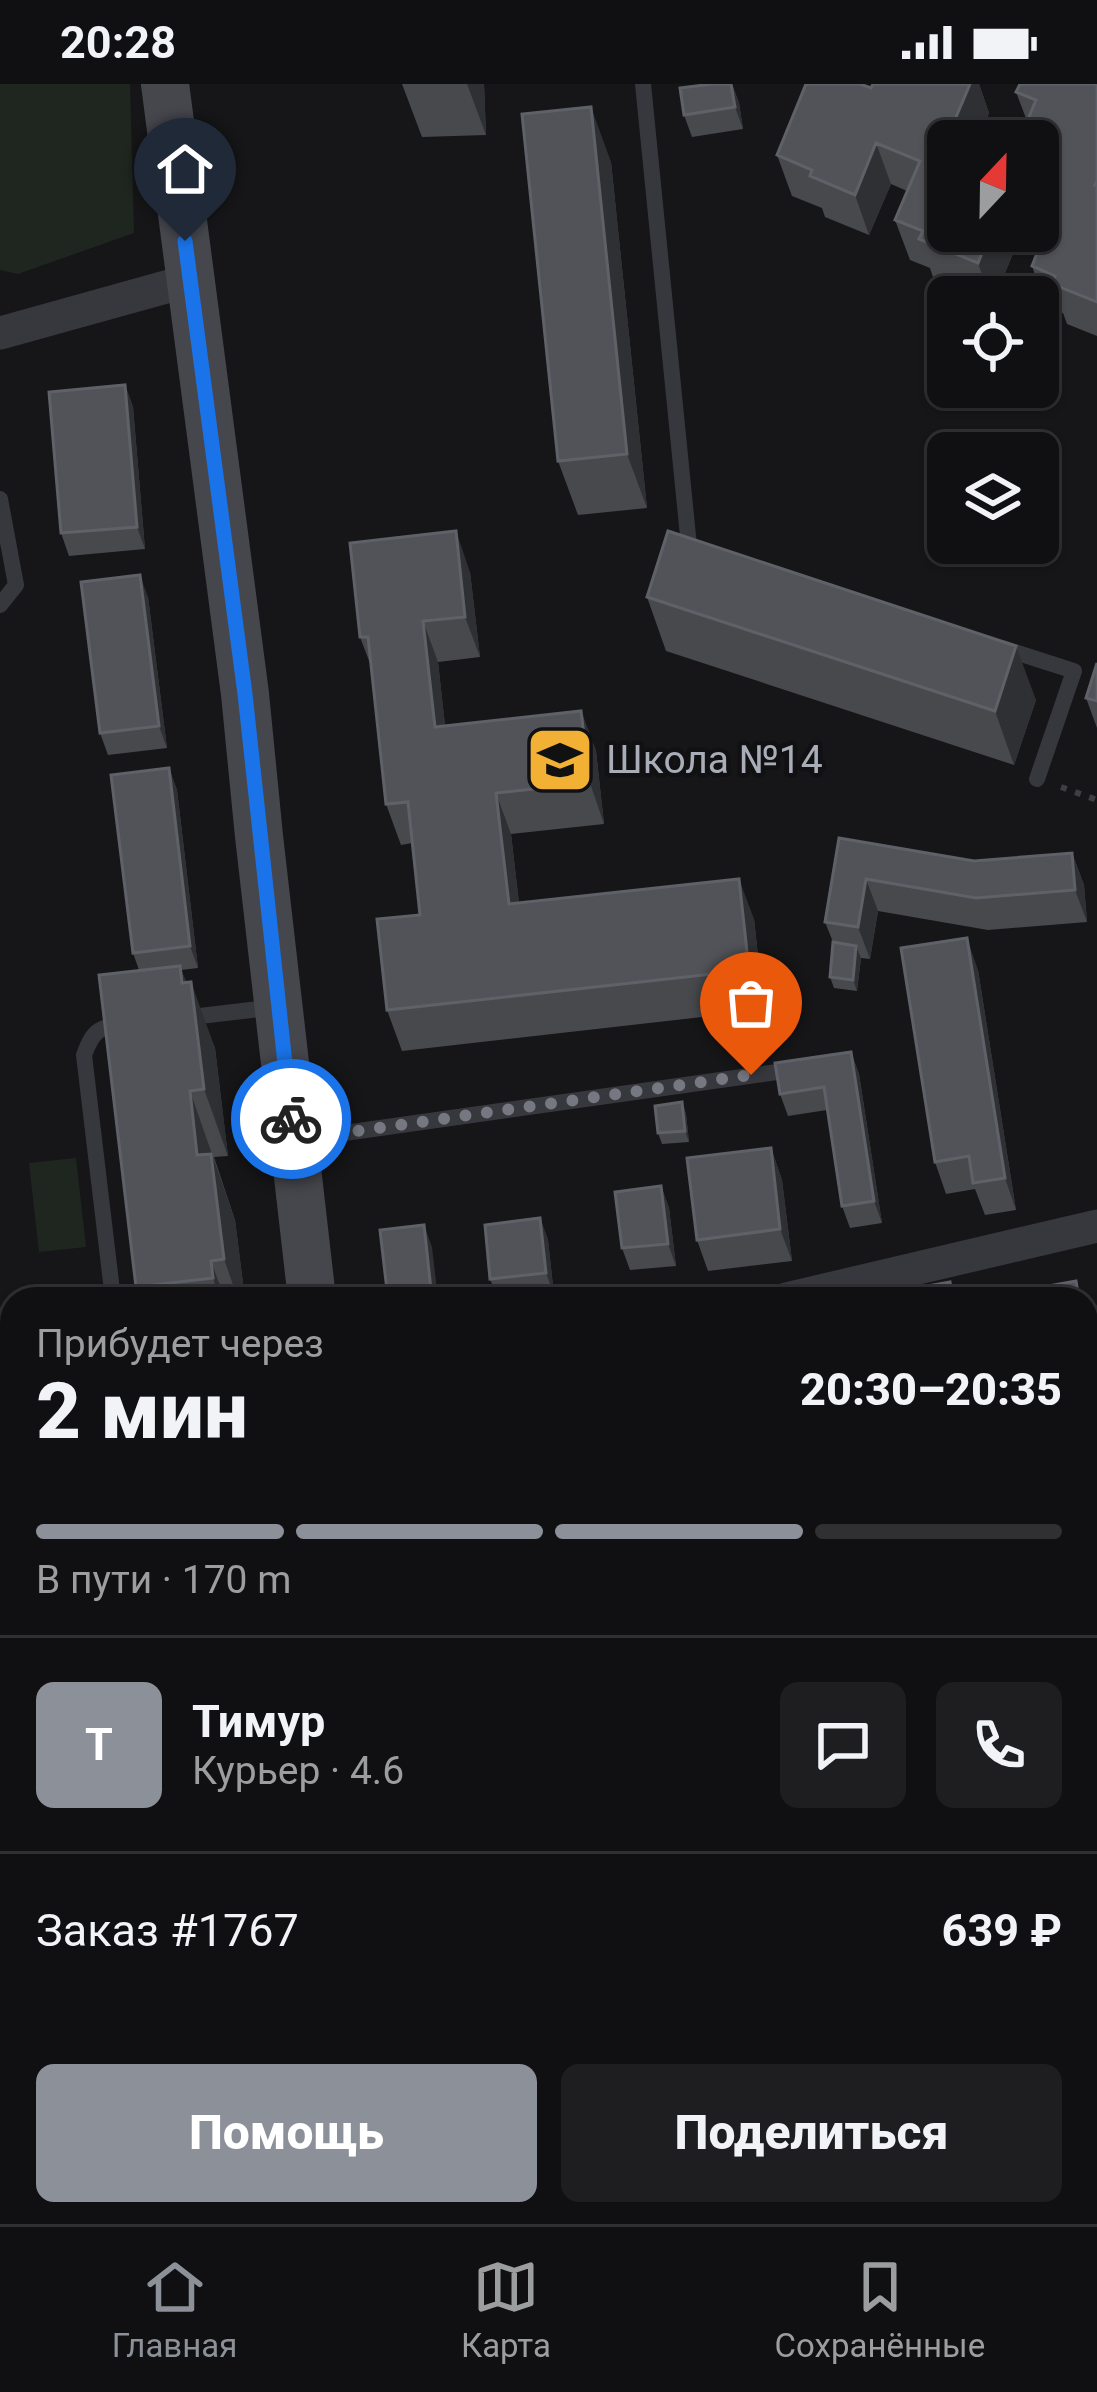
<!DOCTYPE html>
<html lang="ru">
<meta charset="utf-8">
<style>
body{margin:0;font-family:Roboto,sans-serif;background:#1e1e20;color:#f1f3f6;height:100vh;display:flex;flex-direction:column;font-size:45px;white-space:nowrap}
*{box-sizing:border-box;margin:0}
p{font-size:39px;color:#9c9d9f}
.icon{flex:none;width:66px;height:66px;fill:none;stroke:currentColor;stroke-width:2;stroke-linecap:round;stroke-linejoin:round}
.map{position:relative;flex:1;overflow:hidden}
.details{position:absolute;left:0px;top:1203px;width:1098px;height:939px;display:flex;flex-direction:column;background:#101012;border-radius:36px 36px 0 0;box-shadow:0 3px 9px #0004,0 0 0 3px #303032}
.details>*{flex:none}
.needle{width:78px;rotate:22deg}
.tools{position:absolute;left:927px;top:36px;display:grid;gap:24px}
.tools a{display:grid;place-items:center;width:132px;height:132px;border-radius:18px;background:#101012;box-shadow:0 3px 9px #0004,0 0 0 3px #303032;font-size:60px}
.pin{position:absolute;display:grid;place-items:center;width:102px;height:102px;color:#fff;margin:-123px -51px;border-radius:50% 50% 50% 0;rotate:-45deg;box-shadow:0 0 12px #0007}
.pin .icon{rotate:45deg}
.courier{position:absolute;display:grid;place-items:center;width:120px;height:120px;margin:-60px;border:9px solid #1a73e8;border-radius:50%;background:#fff;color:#222;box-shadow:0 3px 15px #0007}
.headline em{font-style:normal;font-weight:800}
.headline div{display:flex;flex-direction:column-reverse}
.headline{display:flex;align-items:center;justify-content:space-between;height:204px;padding:0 36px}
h1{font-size:78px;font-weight:800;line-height:90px}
.bar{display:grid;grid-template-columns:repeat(4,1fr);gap:18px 12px;align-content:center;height:144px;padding:0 36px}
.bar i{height:15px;border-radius:9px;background:#303032}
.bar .on{background:#8c9099}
.bar p{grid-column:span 4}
.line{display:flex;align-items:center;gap:30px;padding:0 36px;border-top:3px solid #303032}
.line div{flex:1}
.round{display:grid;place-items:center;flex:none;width:126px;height:126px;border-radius:18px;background:#1e1e20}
.button{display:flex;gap:24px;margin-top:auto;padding:24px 36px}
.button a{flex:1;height:138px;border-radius:18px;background:#8c9099;color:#fff;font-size:48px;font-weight:800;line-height:138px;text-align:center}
.button a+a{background:#1e1e20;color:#f1f3f6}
.status{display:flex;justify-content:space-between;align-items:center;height:84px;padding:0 60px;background:#101012;direction:ltr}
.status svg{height:33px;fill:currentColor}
.menu{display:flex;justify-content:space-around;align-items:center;height:168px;border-top:3px solid #303032;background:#101012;font-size:33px;color:#9c9d9f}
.menu a{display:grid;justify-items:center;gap:6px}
.menu .on{color:#8c9099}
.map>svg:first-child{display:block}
</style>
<div class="status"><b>20:28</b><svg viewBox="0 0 49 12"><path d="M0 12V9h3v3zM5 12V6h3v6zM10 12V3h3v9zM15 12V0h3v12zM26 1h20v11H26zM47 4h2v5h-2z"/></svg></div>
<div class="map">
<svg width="1097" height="2140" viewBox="0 0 1097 2140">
<rect width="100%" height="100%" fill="#161618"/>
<path fill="#1e261f" d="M0,0h130l4,149 -116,41 -18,-4z
M76,1074l10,89 -47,5 -10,-89z"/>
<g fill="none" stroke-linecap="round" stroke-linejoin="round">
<path stroke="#3d3f44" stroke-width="6" stroke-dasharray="6 9" stroke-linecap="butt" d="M1061,703l36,13"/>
<path stroke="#37383d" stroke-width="16" d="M643,0l46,462 9,3
M0,415l16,86 -16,20
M1002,564l72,23 -37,108
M183,934l93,-11
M295,1056l503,-71
M113,1215l-29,-244c10,-27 16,-28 43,-31
M1086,1845l11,7
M260,2130l3,10"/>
<path stroke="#37383d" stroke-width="33" d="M0,249l191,-53
M786,1215l311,-73
M390,2130l2,10"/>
<path stroke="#37383d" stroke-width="42" d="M1086,1694l11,-3
M1086,1735l11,-3"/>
<path stroke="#45474d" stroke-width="48" d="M165,0l80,610 14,142 53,463
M0,1985l12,-2"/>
</g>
<path fill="#47494d" d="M402,0h82l2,51 -64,2z
M732,0l7,19 4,26 -51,8 -8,-22z
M873,0h106l10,29 -41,118h90v-90l-11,-20 -11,-29 81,-8v252l-30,-12 -4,-11 -17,-6 -14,-41 8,-21 -20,-8 -25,60h-18l-43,-17 -4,-12 -20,-8 -15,-40 12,-29 -16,-7 -22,51 -44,-18 -3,-9 -30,-12 -15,-41 94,-67z
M611,78l36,346 -69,7 -20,-54z
M125,301l8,22 12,142 -76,7 -8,-23z
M470,488l10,85 -42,5 7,64 136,-15 15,40 8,73 -93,10 8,69 235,16 10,91 -362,41 -15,-41 33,-95 -8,-72 -11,2 -15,-41 -15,-138 -11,-29z
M148,513l19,151 -59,7 -8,-22z
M647,513l389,103 -22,65 -348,-114z
M1097,579v65l-11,-30z
M169,684l8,22 21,178 -17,2 34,78 13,108 -14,1 21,63 10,79h-105l-4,-12 3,-317 -6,-17z
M839,754l135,23 98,-8 12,32 3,37 -99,8 -110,-19 -8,48 -9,-1 -4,33 -23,-3 -4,-11 3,-35 -8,-20z
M978,886l38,240 -31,5 -10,-26 -29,5 -11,-32z
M851,968l8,22 23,149 -32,5 -8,-22 -15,-96 -39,6 -8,-22z
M682,1018l4,12 3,28 -27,2 -4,-11z
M771,1064l11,32 10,81 -84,10 -11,-31z
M661,1102l8,22 7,58 -46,4 -8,-22z
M540,1134l8,22 6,55 -56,4 -8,-20z
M1086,1231l7,40 -7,1z
M1097,1282v144l-8,-35 -3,1v-107z
M1097,1463v98l-11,3v-98z
M12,1809v99l-12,3v-99z
M1086,1879l11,40v28l-11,3z
M696,2130l3,10h-83z"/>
<path fill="#2f3033" d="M467,0h17l2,51z
M731,0l8,19 4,26 -8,-22z
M970,0h9l10,29 -11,28 -24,-19z
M591,23l20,55 36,346 -20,-54z
M876,59l15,41 -22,51 -14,-40z
M991,147h27l2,6 -25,60h-5l-12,-34z
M125,301l8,22 12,142 -8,-22z
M456,447l14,41 10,85 -15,-40z
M140,491l8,22 19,151 -8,-22z
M423,537l15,41 12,106 -15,-41z
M1016,562l20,54 -22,65 -19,-54z
M581,627l15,40 8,73 -14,-41z
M169,684l8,22 21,178 -8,-22z
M496,709l15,41 13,111 -15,-41z
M1072,769l12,32 3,37 -12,-32z
M739,795l15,40 10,91 -15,-40z
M866,795l12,32 -8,48 -12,-32z
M967,854l11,32 38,240 -11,-32z
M856,862l5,12 -4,33 -4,-11z
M180,882l13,36 -2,-20 24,66 13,108 -24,-67z
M851,968l8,22 23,149 -8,-22z
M190,1007l45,129 10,79h-7l-14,-40 -27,-104z
M682,1018l4,12 3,28 -4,-11z
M771,1064l11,32 10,81 -12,-32z
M661,1102l8,22 7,58 -8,-22z
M540,1134l8,22 6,55 -8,-22z
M424,1141l8,22 6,52h-6z
M211,1177l14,38h-5l-7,-21z
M1086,1231l7,40 -7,-20z
M1086,1879l11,40v6l-11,-36z"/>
<path fill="#525359" stroke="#5f6168" stroke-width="3" d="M712,0h19l4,23 -51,8 -4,-27z
M806,0h54l11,4 2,-4h97l-16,38 45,19h-51v90h43l-13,32 -59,-24 4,-8 -28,-11 25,-59 -44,-18 -21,52 -45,-19 2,-6 -35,-15z
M1020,0h77v97l-2,4h2v117l-45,-18 3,-8 -23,-10 20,-51 -14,-6v-68h-19l17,-41 -20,-8z
M591,23l36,347 -69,7 -36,-347z
M125,301l12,142 -76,6 -12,-141z
M456,447l9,86 -42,4 12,106 146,-16 9,72 -94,10 13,111 230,-25 10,91 -362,40 -10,-91 43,-4 -12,-113 -22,2 -18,-167h-8l-10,-94z
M668,447l348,115 -21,65 -348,-114z
M140,491l19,151 -59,7 -19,-151z
M1097,579v38l-11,-3z
M169,684l21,178 -57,7 -22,-178z
M839,754l135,23 98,-8 3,37 -99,8 -110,-19 -8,48 -33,-5z
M967,854l38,240 -32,5 -4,-27 -34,6 -34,-214z
M833,858l23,4 -3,34 -23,-3z
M180,882l2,17 9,-1 13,107 -14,2 7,64 14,-1 13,105 -13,2 2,17 -77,9 -37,-312z
M851,968l23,149 -32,5 -18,-119 -44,7 -5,-31z
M682,1018l3,29 -27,2 -3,-27z
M771,1064l9,81 -83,11 -10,-82z
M661,1102l7,58 -46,4 -7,-56z
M540,1134l6,55 -56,6 -5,-54z
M424,1141l8,74h-44l-8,-69z
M1076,1197l3,18h-92v-2z
M950,1198l3,17h-28l-3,-12z
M1097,1282v63l-11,2v-62z
M1097,1379v47l-10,-45z
M1097,1463v63l-11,3v-63z
M12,1636v94l-12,-45v-46z
M1097,1774v27l-6,-25z
M12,1809v55l-12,3v-55z
M1086,1889l7,24 -7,2z
M12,2097v33h54l2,10h-57l-8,-41z
M613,2130h80v1l-35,9h-42z"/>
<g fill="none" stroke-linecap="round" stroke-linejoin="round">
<path stroke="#757880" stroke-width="12" stroke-dasharray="0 21.6" d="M291,1035l3,21 457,-65"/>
<path stroke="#1a73e8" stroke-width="15" d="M185,157l60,453 46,425"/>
</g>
<defs>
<g id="school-square" transform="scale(3.45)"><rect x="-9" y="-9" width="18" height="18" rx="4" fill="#f2b134" stroke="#111113"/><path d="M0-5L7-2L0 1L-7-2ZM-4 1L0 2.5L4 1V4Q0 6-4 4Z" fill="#111"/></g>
</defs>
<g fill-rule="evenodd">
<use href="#school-square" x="560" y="676"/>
</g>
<g text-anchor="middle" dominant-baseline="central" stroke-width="9" stroke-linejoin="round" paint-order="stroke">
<g font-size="39" fill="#a8adb8" stroke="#111113" text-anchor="start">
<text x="606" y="676">Школа №14</text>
</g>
</g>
</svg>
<div class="tools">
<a><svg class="needle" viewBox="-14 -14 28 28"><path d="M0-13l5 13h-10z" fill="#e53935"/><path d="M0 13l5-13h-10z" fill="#9c9d9f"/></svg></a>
<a><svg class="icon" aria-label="locate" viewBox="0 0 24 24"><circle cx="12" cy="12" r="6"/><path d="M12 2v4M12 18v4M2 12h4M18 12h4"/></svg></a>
<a><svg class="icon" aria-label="layers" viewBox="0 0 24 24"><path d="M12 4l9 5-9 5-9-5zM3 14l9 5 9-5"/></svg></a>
</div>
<div class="pin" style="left:751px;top:991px;background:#ea580c"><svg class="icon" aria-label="bag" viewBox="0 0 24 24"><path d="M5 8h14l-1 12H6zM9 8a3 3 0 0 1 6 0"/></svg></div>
<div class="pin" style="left:185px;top:157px;background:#1f2937"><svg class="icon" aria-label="home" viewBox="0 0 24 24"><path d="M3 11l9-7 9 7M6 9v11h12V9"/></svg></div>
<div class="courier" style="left:291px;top:1035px"><svg class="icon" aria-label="bike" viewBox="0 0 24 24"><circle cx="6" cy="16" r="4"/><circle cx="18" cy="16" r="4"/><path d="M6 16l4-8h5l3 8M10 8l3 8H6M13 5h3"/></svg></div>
<section class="details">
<div class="headline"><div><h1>2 мин</h1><p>Прибудет через</p></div><em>20:30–20:35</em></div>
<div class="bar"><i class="on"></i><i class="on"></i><i class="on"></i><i></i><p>В пути · 170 m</p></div>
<div class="line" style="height:216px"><b class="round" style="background:#8c9099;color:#fff">Т</b><div><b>Тимур</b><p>Курьер · 4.6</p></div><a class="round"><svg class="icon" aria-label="chat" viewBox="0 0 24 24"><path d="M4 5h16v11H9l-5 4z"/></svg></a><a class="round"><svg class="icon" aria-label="phone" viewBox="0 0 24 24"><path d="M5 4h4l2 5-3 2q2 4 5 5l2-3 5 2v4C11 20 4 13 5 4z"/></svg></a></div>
<div class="line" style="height:156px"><div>Заказ #1767</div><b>639 ₽</b></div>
<div class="button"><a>Помощь</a><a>Поделиться</a></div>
</section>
</div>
<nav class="menu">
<a class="on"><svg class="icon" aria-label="home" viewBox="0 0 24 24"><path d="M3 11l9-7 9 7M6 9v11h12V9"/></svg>Главная</a>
<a><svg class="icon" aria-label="map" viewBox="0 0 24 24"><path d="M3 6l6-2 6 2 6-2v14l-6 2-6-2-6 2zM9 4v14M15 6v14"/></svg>Карта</a>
<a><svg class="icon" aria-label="saved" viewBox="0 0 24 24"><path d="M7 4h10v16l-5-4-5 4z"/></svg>Сохранённые</a>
</nav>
